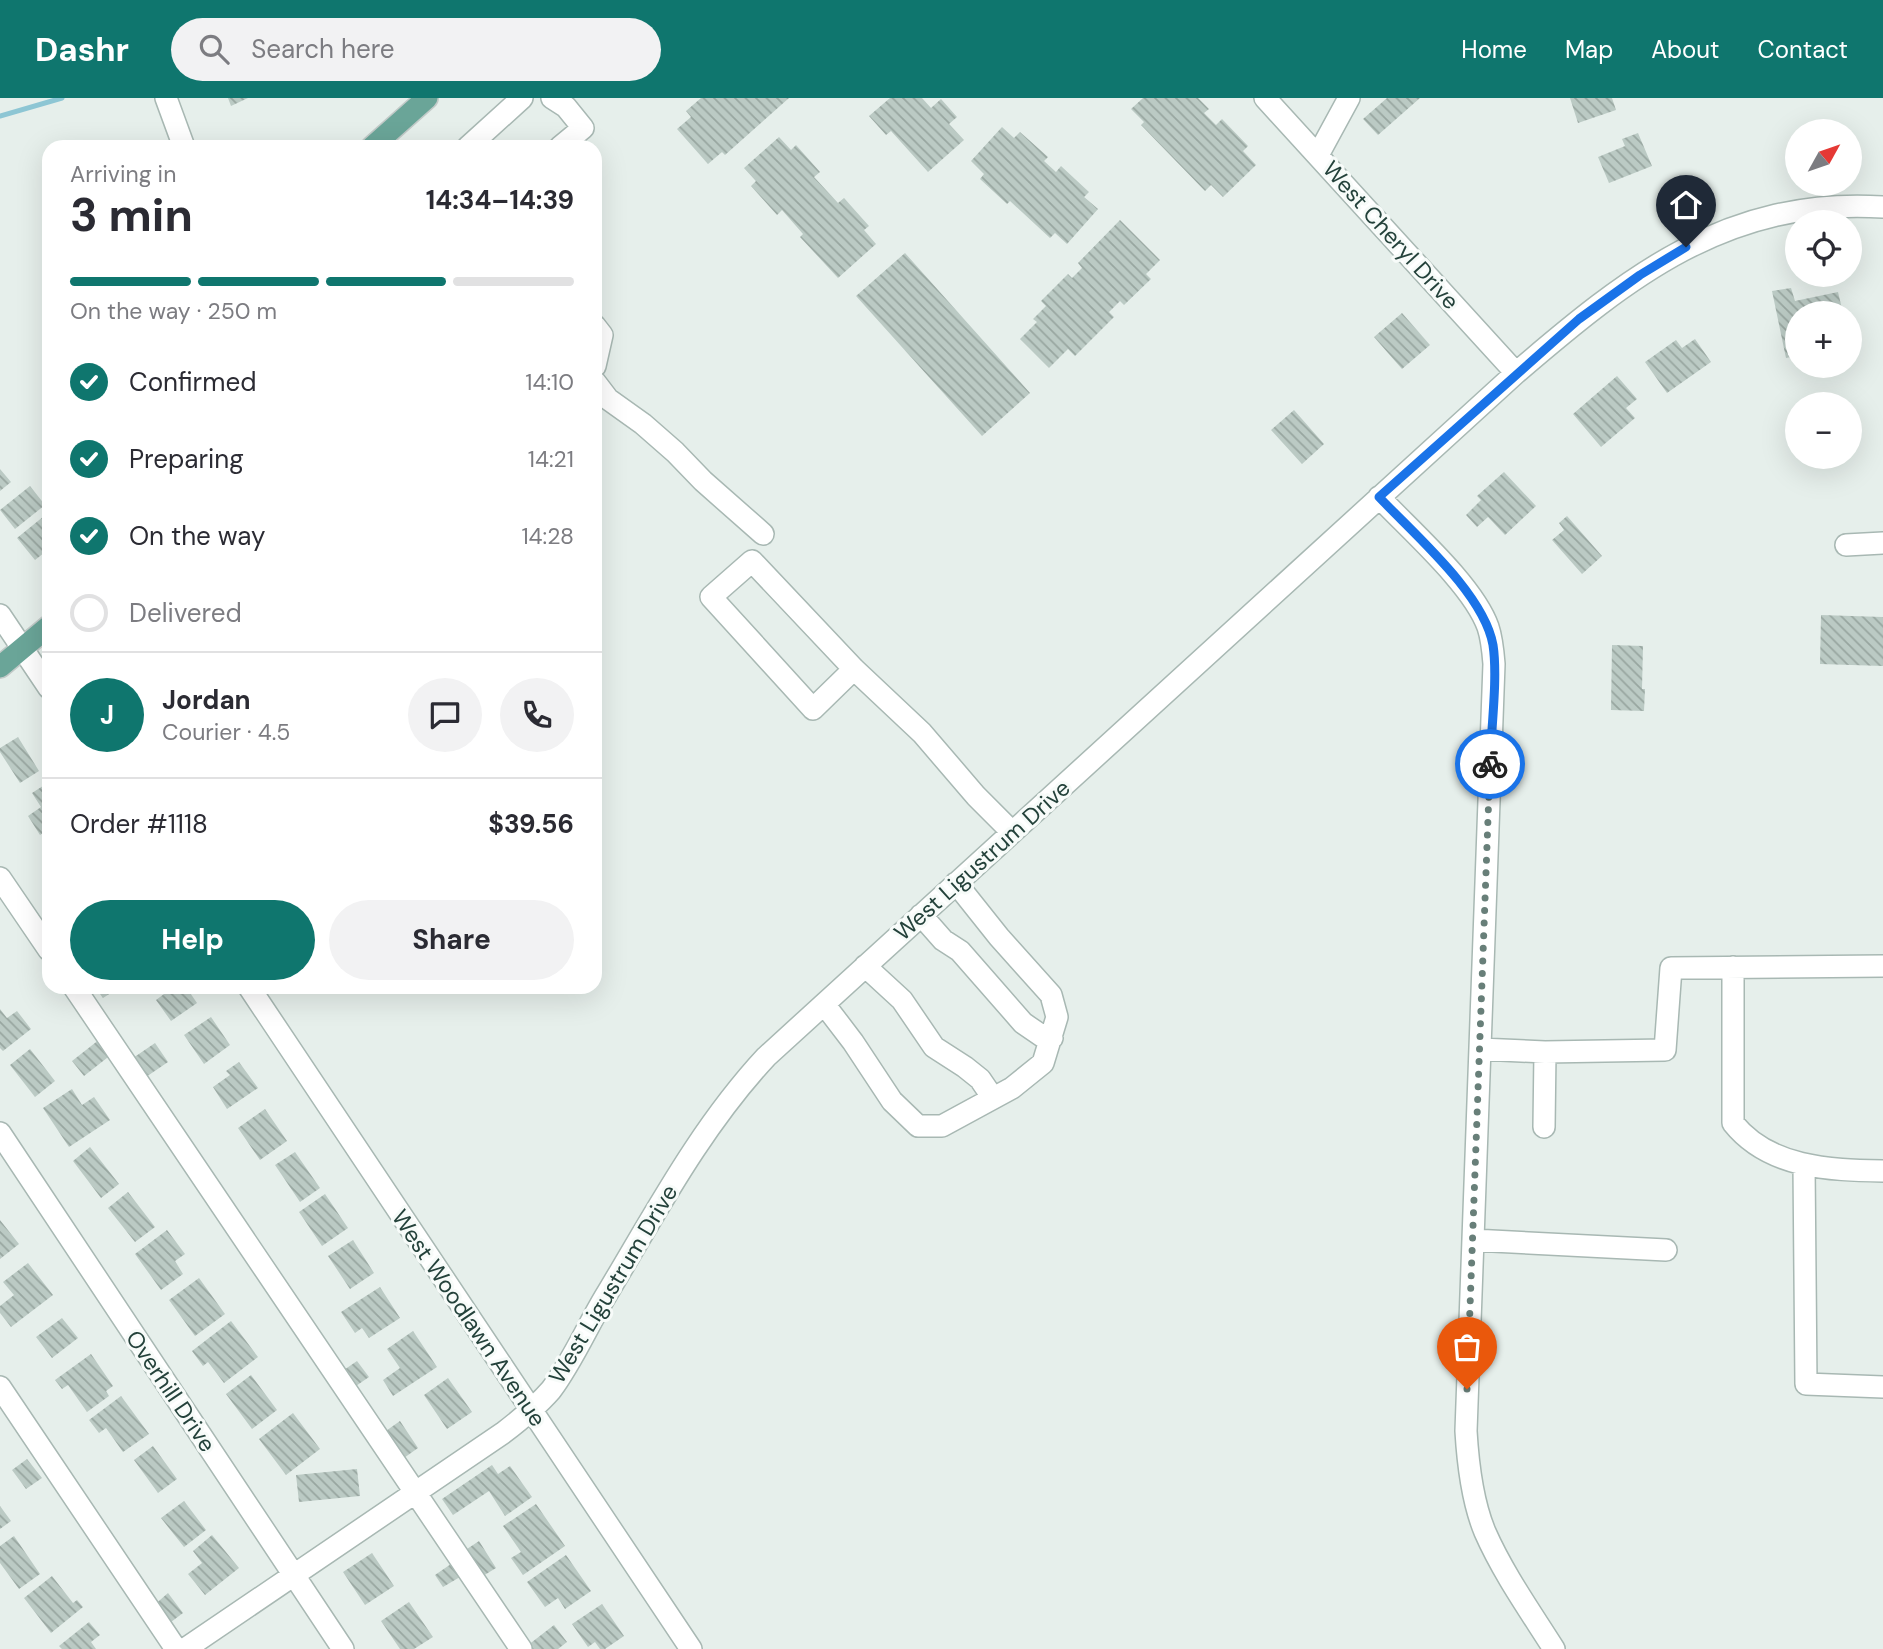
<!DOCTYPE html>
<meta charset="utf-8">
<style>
body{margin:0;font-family:"DM Sans",sans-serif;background:#f2f2f3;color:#2b2b33;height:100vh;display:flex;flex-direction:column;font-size:26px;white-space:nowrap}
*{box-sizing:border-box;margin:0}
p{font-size:23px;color:#7c7c81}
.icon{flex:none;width:38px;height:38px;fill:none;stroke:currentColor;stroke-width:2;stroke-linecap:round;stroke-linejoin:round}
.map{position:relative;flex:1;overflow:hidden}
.side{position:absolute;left:42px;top:42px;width:560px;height:854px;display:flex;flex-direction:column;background:#fff;border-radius:21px;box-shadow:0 7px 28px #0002}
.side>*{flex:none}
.needle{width:46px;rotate:50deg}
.tools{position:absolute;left:1785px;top:21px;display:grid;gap:14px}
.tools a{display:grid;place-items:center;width:77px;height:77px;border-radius:50%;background:#fff;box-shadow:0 7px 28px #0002;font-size:35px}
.pin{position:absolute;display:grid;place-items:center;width:60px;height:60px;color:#fff;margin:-72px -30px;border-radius:50% 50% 50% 0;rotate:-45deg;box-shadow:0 0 7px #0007}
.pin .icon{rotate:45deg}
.courier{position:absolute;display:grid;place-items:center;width:70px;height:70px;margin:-35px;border:5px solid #1a73e8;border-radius:50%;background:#fff;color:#222;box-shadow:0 2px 9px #0007}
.head em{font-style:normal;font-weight:700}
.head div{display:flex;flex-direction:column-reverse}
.head{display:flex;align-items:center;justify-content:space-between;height:119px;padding:0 28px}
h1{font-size:46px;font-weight:700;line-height:52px}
.bar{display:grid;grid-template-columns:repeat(4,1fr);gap:10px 7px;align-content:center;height:84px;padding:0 28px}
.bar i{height:9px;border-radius:5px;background:#e1e1e2}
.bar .on{background:#0f766e}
.bar p{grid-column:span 4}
.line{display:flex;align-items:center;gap:18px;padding:0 28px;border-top:2px solid #e1e1e2}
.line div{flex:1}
.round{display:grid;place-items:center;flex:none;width:74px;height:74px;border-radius:37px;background:#f2f2f3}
ol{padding:0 28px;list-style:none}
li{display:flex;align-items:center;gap:21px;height:77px}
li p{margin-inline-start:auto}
li .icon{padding:7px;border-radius:50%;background:#0f766e;color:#fff;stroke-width:4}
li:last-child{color:#7c7c81}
li i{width:38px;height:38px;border:4px solid #e1e1e2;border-radius:50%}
.primary-button{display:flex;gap:14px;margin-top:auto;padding:14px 28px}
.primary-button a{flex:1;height:80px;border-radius:42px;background:#0f766e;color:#fff;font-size:28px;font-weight:700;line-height:80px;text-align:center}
.primary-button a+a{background:#f2f2f3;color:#2b2b33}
header{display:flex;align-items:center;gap:42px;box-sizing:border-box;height:98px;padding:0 35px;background:#0f766e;color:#fff}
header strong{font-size:33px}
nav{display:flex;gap:38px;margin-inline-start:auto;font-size:24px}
.search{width:490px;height:63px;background:#f2f2f3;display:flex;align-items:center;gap:18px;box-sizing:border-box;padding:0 24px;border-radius:38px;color:#7c7c81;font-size:26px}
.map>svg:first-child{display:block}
</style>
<header>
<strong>Dashr</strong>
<div class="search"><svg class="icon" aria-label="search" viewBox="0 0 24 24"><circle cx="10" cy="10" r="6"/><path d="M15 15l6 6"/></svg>Search here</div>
<nav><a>Home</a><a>Map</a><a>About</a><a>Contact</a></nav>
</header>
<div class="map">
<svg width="1883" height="1551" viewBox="0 0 1883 1551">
<defs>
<pattern id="building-back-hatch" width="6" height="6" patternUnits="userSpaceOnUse" patternTransform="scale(1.75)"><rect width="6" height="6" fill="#bbcac4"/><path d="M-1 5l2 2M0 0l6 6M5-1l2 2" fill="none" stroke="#98a6a0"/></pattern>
</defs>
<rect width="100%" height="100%" fill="#e6efeb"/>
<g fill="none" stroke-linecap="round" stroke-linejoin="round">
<path stroke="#8dc6d4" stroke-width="5" d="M0,18l62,-18"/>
</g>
<path fill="url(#building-back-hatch)" d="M228,0h20l-17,8z
M701,0h88l-64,57 -3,-3 -14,12 -31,-35 14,-12 -5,-6z
M890,0h32l9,10 10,-9 16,18 -8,7 15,16 -36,32 -37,-41 -5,4 -17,-19z
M1143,0h55l11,11 -5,4 12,12 6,-6 26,27 -5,5 13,14 -33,32 -12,-12 -6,6 -64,-66 3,-3 -13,-13z
M1387,0h33l-42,37 -15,-16z
M1570,0h42l4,12 -38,13z
M1002,29l12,11 6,-6 28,25 -4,4 12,11 5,-6 28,26 -5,5 14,12 -31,35 -12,-11 -5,5 -40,-37 -3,3 -27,-25 4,-5 -13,-13z
M1638,35l14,33 -43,17 -11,-26 27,-11 -3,-7z
M779,39l12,13 5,-5 24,27 -6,5 24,26 6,-5 25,28 -5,4 12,14 -38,34 -38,-41 3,-3 -21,-24 -5,5 -26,-29 5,-5 -12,-13z
M1120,122l40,40 -14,14 5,5 -27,26 -4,-4 -11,11 5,5 -39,39 -7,-7 -19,19 -29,-29 17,-17 -4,-3 13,-13 -5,-5 27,-27 4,4 10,-10 -4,-5z
M905,155l125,140 -48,43 -126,-140z
M1791,190l4,13 43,-9 5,21h-46v43l-11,2 -14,-67z
M1402,215l28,32 -28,24 -28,-32z
M1695,241l16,23 -44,31 -22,-31 31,-22 6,8z
M1617,278l20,23 -11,9 9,10 -34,29 -28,-33z
M1294,312l30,34 -22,20 -31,-34z
M0,371l11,13 -11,9z
M1504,374l32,34 -31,29 -17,-18 -11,10 -11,-12 15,-15 -4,-4z
M30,388l15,19 -30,24 -15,-19z
M49,414v37l-14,11 -18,-22z
M1567,418l35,40 -20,18 -30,-34 12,-10 -5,-7z
M1821,517l62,2v49l-63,-2z
M1612,547l31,1 -1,43h3l-1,22 -33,-1z
M18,639l21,34 -19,12 -20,-31v-4z
M49,684v47l-9,6 -12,-19 13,-9 -9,-14z
M95,889h25l-17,11z
M158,889h28l11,16 -26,18 -15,-21 8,-6z
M0,911l7,9 10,-7 14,18 -28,22 -3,-3z
M211,919l19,28 -26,19 -20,-29z
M100,941l12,15 -28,22 -12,-15z
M155,945l13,19 -22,15 -13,-19z
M30,951l25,32 -20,16 -25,-32z
M239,964l19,26 -31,21 -14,-22 17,-12 -4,-4z
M72,991l10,16 12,-8 16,23 -41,27 -26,-39z
M265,1011l22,32 -27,19 -22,-32z
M90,1049l29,37 -18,14 -28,-37z
M295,1054l25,36 -20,14 -25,-37z
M128,1094l27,35 -20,15 -27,-34z
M325,1096l23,34 -26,18 -23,-34z
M0,1122l19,24 -19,15z
M167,1132l18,24 -10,7 8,13 -22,16 -26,-36z
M353,1142l21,33 -24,16 -22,-33z
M28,1165l25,32 -42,32 -11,-14v-7l14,-11 -11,-13z
M199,1180l26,36 -30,22 -26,-36z
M380,1189l20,31 -31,20 -7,-10 -7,5 -14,-21z
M62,1220l16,20 -26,20 -16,-21z
M231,1223l27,36 -34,26 -16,-21 -5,4 -11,-15z
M413,1233l24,36 -44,29 -10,-16 17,-12 -13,-19z
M91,1256l22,32 -7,5 3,5 -22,16 -19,-27 -6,4 -7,-9z
M357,1263l12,16 -16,11 -12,-16z
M251,1277l26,35 -25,19 -26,-35z
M448,1280l24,34 -25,17 -23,-34z
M121,1298l28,38 -26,18 -17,-24 -7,5 -10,-13z
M293,1315l27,36 -34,26 -27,-36z
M400,1323l18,27 -17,12 -18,-27z
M153,1348l24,33 -19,14 -24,-33z
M27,1361l15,19 -16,11 -14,-19z
M492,1367l6,9 12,-8 22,31 -27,19 -16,-25 -36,24 -11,-16z
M357,1371l3,27 -61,6 -3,-27z
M184,1403l22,29 -22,17 -23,-29z
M536,1406l29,42 -42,29 -12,-17 10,-6 -18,-26z
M0,1408l11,15 -11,8z
M212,1437l27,33 -34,27 -17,-21 14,-11 -9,-12z
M14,1438l26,38 -21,15 -19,-26v-17z
M479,1443l17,27 -18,11 -17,-26z
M372,1455l22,33 -29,19 -22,-33z
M566,1457l25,36 -26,18 -7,-11 -13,9 -18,-25z
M451,1466l9,13 -17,10 -8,-12z
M52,1478l21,27 4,-3 6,7 -32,26 -27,-35z
M168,1495l15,20 -16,12 -15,-18z
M409,1504l24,35 -19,12h-14l-19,-28z
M602,1506l22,32 -19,13h-5l-5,-7 -7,5 -16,-23z
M89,1524l11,13 -9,7 5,7h-34l-3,-3z
M554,1527l13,17 -9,7h-35z"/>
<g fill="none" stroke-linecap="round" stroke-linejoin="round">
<g stroke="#a8b8b3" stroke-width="24">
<path id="minor" d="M166,0l18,49
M552,0l14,9 17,21 -23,19
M1265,0l251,275
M468,49l54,-49
M1318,57l31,-57
M595,228l7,9 -7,31
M595,284l13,17 35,25 32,28 28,29 60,53
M1379,399c32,34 94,88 109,130 4,12 5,24 6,37l-28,767c2,34 6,70 19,101 18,41 45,79 69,117
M1846,447l37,-2
M0,517l49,73
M854,571l-41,40 -102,-112 41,-36 102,108 68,64 54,63 36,36
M0,780l49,72
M921,817l22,25 17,11 63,72 19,13 10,2
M865,868l37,34 32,47 31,20 15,12 13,19
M1733,869v156c36,45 96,47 150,48
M74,889l447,662
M249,889l442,662
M824,906l29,38 39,59 26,25h24l70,-38 31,-25 14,-46 -6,-22 -52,-58 -43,-54
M1480,951l65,3 120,-2 6,-82 212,-2
M1544,1029l1,-75
M0,1035l343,516
M1804,1067l2,219 77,3
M1473,1142l193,10
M0,1289l176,262
M185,1551l318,-216c17,-13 34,-27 48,-43 21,-28 36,-63 54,-93 50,-83 95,-169 161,-240l750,-684c112,-96 211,-176 367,-166"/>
</g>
<g stroke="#c2cac8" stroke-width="24">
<path id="major" d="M372,49l55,-49
M0,569l49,-41"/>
</g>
<use href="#minor" stroke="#fff" stroke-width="21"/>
<use href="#major" stroke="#6aa598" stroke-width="21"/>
</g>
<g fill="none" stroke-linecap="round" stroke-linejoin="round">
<path stroke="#687f79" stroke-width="7" stroke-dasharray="0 12.6" d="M1467,1291l23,-625"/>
<path stroke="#1a73e8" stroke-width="9" d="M1490,666c1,-35 8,-86 3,-119 -9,-51 -78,-110 -114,-148l200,-178 61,-44 46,-28"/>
</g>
<g text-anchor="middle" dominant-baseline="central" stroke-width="6" stroke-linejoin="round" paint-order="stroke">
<g font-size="23" fill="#24423b" stroke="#f7fbf9">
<text transform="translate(1391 137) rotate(48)">West Cheryl Drive</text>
<text transform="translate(982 762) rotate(-42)">West Ligustrum Drive</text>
<text transform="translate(613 1186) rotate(-59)">West Ligustrum Drive</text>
<text transform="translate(469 1220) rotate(56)">West Woodlawn Avenue</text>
<text transform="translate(171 1293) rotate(56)">Overhill Drive</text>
</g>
</g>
</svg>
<div class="tools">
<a><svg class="needle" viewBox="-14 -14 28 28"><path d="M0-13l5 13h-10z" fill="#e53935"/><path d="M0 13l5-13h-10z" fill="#7c7c81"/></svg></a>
<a><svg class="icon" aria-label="locate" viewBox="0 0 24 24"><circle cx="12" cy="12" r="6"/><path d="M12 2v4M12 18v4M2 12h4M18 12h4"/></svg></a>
<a>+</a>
<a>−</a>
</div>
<div class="pin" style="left:1467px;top:1291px;background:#ea580c"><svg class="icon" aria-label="bag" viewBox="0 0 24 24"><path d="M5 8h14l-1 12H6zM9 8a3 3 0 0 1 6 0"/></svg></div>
<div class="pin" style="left:1686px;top:149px;background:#1f2937"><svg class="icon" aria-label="home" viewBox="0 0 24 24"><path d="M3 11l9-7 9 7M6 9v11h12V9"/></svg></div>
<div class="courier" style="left:1490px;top:666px"><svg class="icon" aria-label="bike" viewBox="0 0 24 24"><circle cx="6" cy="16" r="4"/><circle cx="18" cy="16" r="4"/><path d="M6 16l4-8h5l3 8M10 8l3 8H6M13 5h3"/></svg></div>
<section class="side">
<div class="head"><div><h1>3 min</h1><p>Arriving in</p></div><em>14:34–14:39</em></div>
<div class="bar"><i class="on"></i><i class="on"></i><i class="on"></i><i></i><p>On the way · 250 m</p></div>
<ol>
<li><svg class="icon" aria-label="check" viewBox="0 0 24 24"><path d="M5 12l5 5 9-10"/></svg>Confirmed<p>14:10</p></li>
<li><svg class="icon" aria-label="check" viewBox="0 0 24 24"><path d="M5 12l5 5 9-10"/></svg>Preparing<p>14:21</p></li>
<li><svg class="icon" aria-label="check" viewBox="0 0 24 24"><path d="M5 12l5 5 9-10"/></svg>On the way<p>14:28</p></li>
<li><i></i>Delivered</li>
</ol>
<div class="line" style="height:126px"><b class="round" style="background:#0f766e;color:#fff">J</b><div><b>Jordan</b><p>Courier · 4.5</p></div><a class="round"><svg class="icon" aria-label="chat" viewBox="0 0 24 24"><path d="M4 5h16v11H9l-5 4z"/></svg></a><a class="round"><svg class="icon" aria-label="phone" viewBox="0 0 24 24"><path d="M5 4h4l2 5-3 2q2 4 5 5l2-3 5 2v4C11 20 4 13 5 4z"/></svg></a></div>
<div class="line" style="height:91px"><div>Order #1118</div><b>$39.56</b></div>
<div class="primary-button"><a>Help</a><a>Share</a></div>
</section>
</div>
